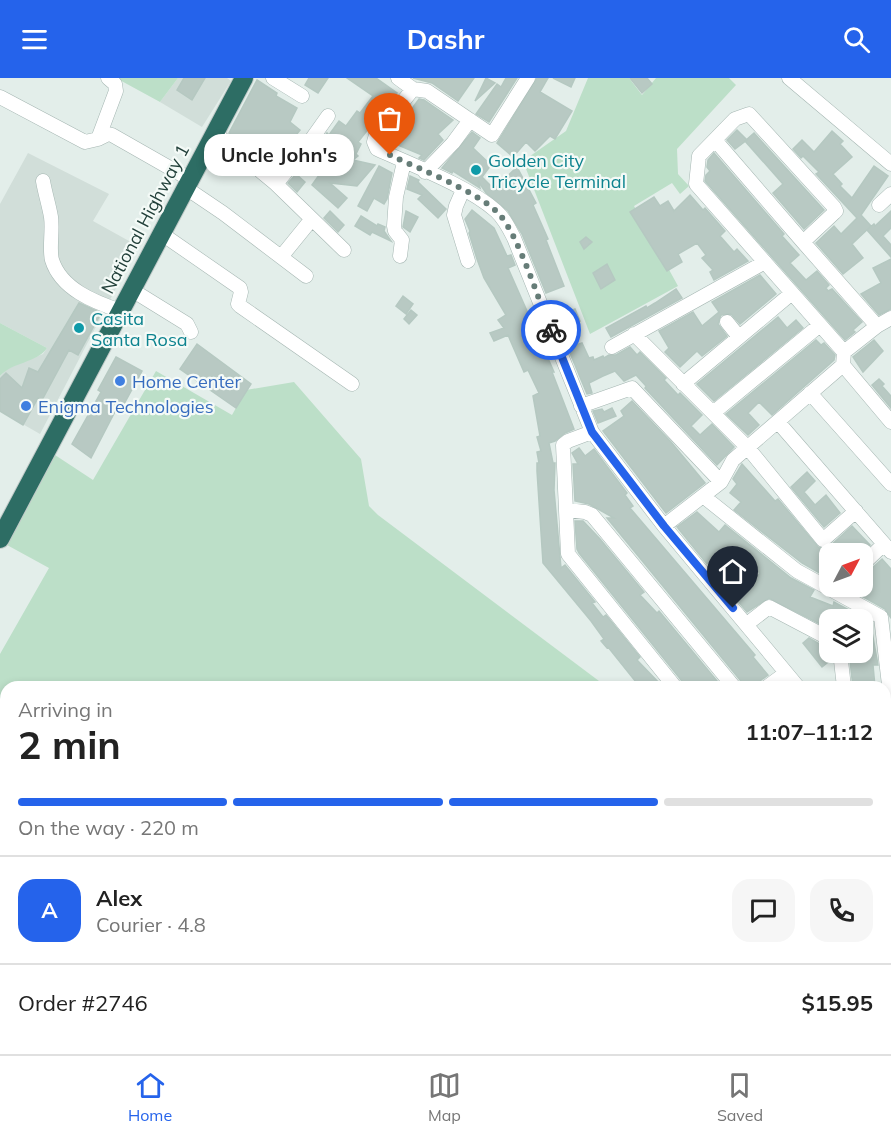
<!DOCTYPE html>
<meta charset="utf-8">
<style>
body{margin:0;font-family:Mulish,sans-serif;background:#f6f6f6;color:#222;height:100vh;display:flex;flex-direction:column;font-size:22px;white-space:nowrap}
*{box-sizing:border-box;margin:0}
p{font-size:20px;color:#767676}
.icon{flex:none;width:33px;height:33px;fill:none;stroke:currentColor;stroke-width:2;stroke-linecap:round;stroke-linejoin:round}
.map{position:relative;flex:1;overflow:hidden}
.panel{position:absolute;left:0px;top:603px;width:891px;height:374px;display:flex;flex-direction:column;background:#fff;border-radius:18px 18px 0 0;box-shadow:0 3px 9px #0003}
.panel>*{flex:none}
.needle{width:39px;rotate:49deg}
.controls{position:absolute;left:819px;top:465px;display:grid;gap:12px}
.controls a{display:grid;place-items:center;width:54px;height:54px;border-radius:12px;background:#fff;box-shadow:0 3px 9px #0003;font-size:30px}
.pin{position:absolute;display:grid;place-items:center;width:51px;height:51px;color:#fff;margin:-62px -26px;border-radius:50% 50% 50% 0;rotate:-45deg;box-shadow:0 0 6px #0007}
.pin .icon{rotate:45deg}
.courier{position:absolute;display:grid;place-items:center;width:60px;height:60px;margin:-30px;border:4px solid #2563eb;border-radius:50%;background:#fff;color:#222;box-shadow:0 2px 8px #0007}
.bubble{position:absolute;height:42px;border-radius:18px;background:#fff;box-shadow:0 3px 9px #0003;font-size:20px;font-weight:700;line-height:42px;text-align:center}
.overview em{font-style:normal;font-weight:700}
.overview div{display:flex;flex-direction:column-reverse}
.overview{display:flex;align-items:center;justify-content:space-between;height:102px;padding:0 18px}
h1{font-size:39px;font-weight:700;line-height:45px}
.bar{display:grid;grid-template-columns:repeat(4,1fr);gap:9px 6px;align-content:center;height:72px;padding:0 18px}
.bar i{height:8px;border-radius:4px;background:#e0e0e0}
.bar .current{background:#2563eb}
.bar p{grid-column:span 4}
.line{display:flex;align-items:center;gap:15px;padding:0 18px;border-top:2px solid #e0e0e0}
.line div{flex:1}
.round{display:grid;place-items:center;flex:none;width:63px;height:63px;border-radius:18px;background:#f6f6f6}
header{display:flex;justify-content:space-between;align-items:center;height:78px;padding:0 18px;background:#2563eb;color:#fff;font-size:27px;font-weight:700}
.tab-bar{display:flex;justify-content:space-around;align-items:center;height:84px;border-top:2px solid #e0e0e0;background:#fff;font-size:16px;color:#767676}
.tab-bar a{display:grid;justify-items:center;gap:3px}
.tab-bar .current{color:#2563eb}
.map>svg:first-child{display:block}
</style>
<header><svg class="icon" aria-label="menu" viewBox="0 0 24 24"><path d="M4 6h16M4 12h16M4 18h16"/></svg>Dashr<svg class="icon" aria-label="search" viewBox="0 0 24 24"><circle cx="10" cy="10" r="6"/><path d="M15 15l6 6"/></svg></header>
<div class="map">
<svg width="891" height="976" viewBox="0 0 891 976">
<rect width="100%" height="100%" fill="#e3eeea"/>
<path fill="#d1ded9" d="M178,0h49l4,3 -29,46 -42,-25z
M28,75l81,41 -16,27 45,25 -98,188 -40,-23v-35l6,-7 37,-15 4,-6 -47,-25v-119z"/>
<path fill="#bcdfc8" d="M116,0h62l-18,24z
M588,0h41l13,17 14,-17h73l7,7 -59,64 1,25 11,12 -9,8 -8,-11 -38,23 44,80 -88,48 -67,-173 43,-30z
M0,245l47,25c-10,15 -35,14 -47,28z
M156,293l76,44 14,-25 48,-8 67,77 8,47 9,9 229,172h-601v85l-6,-5v-113l49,-86 -42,-23 48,-90 38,25z
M885,882l6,7v87h-329l8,-6h315z
M42,971h51l-7,5h-42z"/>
<path fill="#b8c9c3" stroke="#b5c8c1" stroke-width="1.5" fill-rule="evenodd" d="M184,0h21l-13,22 -15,-10z
M309,0h19l-10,15 -13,-8z
M347,0h29l21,15 -39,49 3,2 -5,10 2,2 -5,4 22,5 -18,21 -27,-3 17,15 -9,10 -26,-23 15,-21 -10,-8 7,-10 -4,-3 7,-10 2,2 10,-14 7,5 11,-15 3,2 13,-17z
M413,0h61l-16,23 -26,-18z
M486,0l9,5 -20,18z
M506,0h11l-28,44 -13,-8 21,-30 4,3z
M537,0h11l-8,14 32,19 -17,28 -5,-3 -15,15 -9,-9 -13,15 -16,-14z
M553,0h22l-4,9z
M630,0h17l5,6 -10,9z
M257,2l20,13 -1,3 21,12 -7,14 10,8 -24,30 -13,-10 -4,6 -30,-23z
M419,21l5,1 29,20 -15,14 5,6 -19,20 -5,-2 3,-3 -34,-14z
M737,52l10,10 -12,9 -8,-9z
M832,53l11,10 -3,3 12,13 -19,17 9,10 -2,2 12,12 22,-32 14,10 -27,39 10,11 -19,18 11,14 -20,16 -27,-31 18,-17 7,8 16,-16 -41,-44 3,-2 -16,-16 -2,2 -8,-9 9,-9 12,12z
M472,54l8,6 -7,10 18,17 -9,12 12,12 23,-22 19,36 -3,2 15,34 -2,1 18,46 -18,7 -24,-59 -14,-23 -22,-18 -8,-12 2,7 -27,-17 -1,2 -10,-5z
M754,55l70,77 -20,19 -31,-36 10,-9 -38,-43z
M714,75l70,81 -2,2 17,19 -9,8 16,17 11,-9 12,14 -3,3 2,3 4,-2 30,33 -9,8 2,2 -10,8 -140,-159 1,-6 4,-4 -3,-4 1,-7z
M379,88l13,7 -5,26 -3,5 -10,-6 -7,13 -9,-5z
M296,96l9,8 -8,10 -9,-9z
M410,98l9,4 -1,2 28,27 -8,9 -20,-19 4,-4 -15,-6z
M690,117l13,15 2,-2 20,23 -5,5 14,16 3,-3 11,12 -34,19 -4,-8 3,-2 -11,-12 4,-3 -9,-12 -19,11 4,8 -15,9 -37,-59 24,-15 6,9 8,-5 6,10z
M472,132l22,18 13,28 4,-1 4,10 -7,3 46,104h-2l22,57 -9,4 -10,8 -6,2 4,20h2l-1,27 7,78 4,-3 30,37 -3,1 11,14 3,-2 34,42 -3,3 26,27h-23l-32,-40 -1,1 -6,-7 3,-2 -13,-18 -48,-58 -6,-92v-8h2l-2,-11 4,-1 -4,-14 3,-1 -7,-40 6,-3 -11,-23 -4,2 -16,-37 -14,6 -4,-8 14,-5 -6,-8 8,-5 -22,-37 -7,-19 -8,-26 1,-2 -5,-12z
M330,133l14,14 -6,7 -14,-14z
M406,133l12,6 -8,15 -7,-5z
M891,133v17l-8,8 8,9v12l-24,-27 7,-6 1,2z
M361,138l16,10 1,-2 7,3 -1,4 7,10 -19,-9 -2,3 -15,-9z
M586,159l6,5 -8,7 -4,-7z
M891,181v50l-12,6 -18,-21 20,-11 -8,-15z
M607,186l8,16 -14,9 -8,-16z
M760,197l16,19 -36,30 -9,-10 -10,1 -3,9 9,12 -25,20 -5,-5 -17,16 -15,-15 4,-4 -10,-17 34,-19 9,14 17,-14 -7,-10z
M676,211l6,9 -71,39 -5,-9 40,-22 1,2 8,-5z
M403,218l10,8 -7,10 -10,-8z
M79,225l22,10 -23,42 -9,-5 -27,50 -4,-2 -15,27 -23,-14v-32l6,-6 16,15 7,-20 9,4z
M575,231l5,12 -13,6 9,18 6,-2 7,15 4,-1 1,3 9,-4 1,2 5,-3h7l14,-8 7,8 3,-3 26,26 -2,2 14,15 2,-2 22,22 -11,11 9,9 12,-11 22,23 -17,18 -72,-77 1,-2 -10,-11 -12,6 -9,-10 -12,5 -14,7 3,10 -5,1 -32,-77z
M411,232l6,5 -8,9 -5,-5z
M778,239l9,11 9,-8 7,8 -89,73 -17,-17z
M816,262l5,5 3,-2 11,12 -1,5 -62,55 -13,-13 -11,11 11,12 -11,10 -22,-21z
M874,262l9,11 -20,21 -10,-15z
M197,266l54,40 -15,24 -56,-39z
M116,279l26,14 -18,33 -4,-2 -29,56 -19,-14 29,-52 -3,-2z
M879,301l5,5 -2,2 9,10v12l-19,-23z
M632,323l39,41 34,41 -39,30 -63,-82 21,-15 -3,-5z
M612,330l4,8 -18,7 -5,-12 9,-2 2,3z
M579,370l6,8 9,-7 33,44 -2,2 8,11 -3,2 125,147 -2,2 15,18 -7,5 -3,7h-15l-2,-6 -134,-163h7l-25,-14 -14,-3 -2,-37h5l-6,-11z
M742,386l33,37 3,-2 41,49 10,-1 23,-21 18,19 -9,9h-31v25l-28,-16 -68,-53 7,-8 -11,-9 7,-9 -4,-5z
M807,394l8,9 -11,11 11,13 11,-10 14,18 -16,14 -33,-40z
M697,434l22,20 6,-7 66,53 23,12 -4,7 23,9 1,-4 36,19 8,44h-5l2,22h-22l-4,-35h13v-32h-32v9l-61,-31 -22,14 -29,-35 4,-4 -11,-13 -4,4 -30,-37zM748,486l12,9 -12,13 -7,2 -8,-9z
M575,443h8l17,18 44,53 -4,3 17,18 2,-2 63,76h-38l-2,-6 -103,-128 -2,-4z
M882,481l9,10v49l-6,-9 -41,-23h18v-12l6,-2z
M809,560l14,8 8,9 1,4 -10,8 -19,-24z"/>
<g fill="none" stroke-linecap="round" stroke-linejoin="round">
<g stroke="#a5b6b2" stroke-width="15">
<path id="minor" d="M273,0l29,18
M398,0l15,11 -37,46 -2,7 3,7c35,16 91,37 119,62 8,7 13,17 18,27l78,194 72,94 134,161
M789,0l102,86
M413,11l14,2 65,44 36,-57
M0,19l85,45 13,-3 18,-48 -1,-7 -7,-6
M215,55l61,51 68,66
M98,61l10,-5 4,1 79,45
M715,62l88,102 74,84
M425,94l28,-29 17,-23
M43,103c2,12 6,24 8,36 2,13 -2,33 1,43 9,29 42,42 69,51
M276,106l30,-37 22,-31
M186,110l37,25 83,63
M463,112l-7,16 -2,9 14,46
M879,127l12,-11
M162,156l78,54 1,4 -3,12 2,2 112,78
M803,164l31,-29 2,-2 -2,-4 -85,-93 -14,5 -36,37 -3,28 148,168
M400,178l2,-16 -7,-9 -1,-5 2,-29 8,-35
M281,179l30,-37
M132,212l55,34 4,8
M727,244l12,15
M634,256l114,114 75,92 33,-29
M612,269l153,-85
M843,287l48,57
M683,306l109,-91
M810,315l81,91
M581,328l51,-18 89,94
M713,335l107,-88
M778,344l113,130
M592,354l-24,9 -5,4 5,109 107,133
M703,418l94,75 84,46 10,85 -6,17
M567,432l18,2 7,3 142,172
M664,448l57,-44 12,-22 110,-95 1,-13 33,-26 14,-8
M862,487l22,-21
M747,546l22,-17 61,32
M840,574l4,35
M767,609l19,-14
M885,703l6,6
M0,717l6,5
M885,769l6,7
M885,835l6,6
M0,930l6,-17
M41,970l2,6
M141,970l5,6
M220,970l3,6
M287,970l2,6
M344,976l6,-6
M428,976l6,-6
M514,976l6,-6"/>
</g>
<g stroke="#c1cac8" stroke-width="20">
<path id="highway" d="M0,461l244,-461"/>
</g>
<use href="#minor" stroke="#fff" stroke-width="14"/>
<use href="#highway" stroke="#2d6d64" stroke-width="18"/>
</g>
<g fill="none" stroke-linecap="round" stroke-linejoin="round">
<path stroke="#667d78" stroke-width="6" stroke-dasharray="0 10.8" d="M390,77c29,14 86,36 107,57 20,18 42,90 54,118"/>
<path stroke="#2563eb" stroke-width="8" d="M551,252l41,102 72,94 69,82"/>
</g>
<g fill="#0f9aa8" stroke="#f4faf7" stroke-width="2">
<circle cx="476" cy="92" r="6"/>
<circle cx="79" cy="250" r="6"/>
</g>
<g fill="#3f7fe0" stroke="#f4faf7" stroke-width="2">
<circle cx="120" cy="303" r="6"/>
<circle cx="26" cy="328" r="6"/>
</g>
<g text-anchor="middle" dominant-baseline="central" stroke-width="4.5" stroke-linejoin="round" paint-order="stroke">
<g font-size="18" fill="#0d838f" stroke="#f4faf7" text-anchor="start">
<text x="488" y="82">Golden City<tspan x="488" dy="21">Tricycle Terminal</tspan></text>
<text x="91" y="240">Casita<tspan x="91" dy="21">Santa Rosa</tspan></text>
</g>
<g font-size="18" fill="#22403a" stroke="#f4faf7">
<text transform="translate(145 141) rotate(-62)">National Highway 1</text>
</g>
<g font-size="18" fill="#366cbe" stroke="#f4faf7" text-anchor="start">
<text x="132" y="303">Home Center</text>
<text x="38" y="328">Enigma Technologies</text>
</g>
</g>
</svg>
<div class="controls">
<a><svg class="needle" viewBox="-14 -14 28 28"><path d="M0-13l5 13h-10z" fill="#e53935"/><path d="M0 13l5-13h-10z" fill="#767676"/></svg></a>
<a><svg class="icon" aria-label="layers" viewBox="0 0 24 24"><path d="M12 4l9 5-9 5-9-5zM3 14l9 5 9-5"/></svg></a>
</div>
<div class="pin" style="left:390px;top:77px;background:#ea580c"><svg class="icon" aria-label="bag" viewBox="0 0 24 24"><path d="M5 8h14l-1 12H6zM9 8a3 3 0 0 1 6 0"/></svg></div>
<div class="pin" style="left:733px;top:530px;background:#1f2937"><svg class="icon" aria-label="home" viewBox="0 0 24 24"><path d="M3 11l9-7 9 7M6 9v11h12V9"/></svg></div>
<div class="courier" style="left:551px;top:252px"><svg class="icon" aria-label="bike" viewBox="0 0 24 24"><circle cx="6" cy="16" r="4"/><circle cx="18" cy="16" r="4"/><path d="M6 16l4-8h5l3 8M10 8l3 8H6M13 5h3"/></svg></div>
<div class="bubble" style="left:204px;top:56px;width:150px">Uncle John's</div>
<section class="panel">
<div class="overview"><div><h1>2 min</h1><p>Arriving in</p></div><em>11:07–11:12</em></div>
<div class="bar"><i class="current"></i><i class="current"></i><i class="current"></i><i></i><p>On the way · 220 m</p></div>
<div class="line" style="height:108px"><b class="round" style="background:#2563eb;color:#fff">A</b><div><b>Alex</b><p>Courier · 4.8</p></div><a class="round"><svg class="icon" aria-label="chat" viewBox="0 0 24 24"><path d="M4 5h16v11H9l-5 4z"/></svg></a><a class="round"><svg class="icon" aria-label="phone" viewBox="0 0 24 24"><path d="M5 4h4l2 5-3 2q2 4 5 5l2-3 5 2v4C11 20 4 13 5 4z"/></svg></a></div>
<div class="line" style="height:78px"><div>Order #2746</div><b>$15.95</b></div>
</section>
</div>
<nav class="tab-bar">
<a class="current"><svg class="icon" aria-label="home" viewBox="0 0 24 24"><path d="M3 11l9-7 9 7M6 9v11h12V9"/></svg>Home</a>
<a><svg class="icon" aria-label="map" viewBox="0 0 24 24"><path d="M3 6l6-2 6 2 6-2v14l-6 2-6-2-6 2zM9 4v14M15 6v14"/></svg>Map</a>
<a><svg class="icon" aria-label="saved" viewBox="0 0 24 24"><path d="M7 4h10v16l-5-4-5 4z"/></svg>Saved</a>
</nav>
